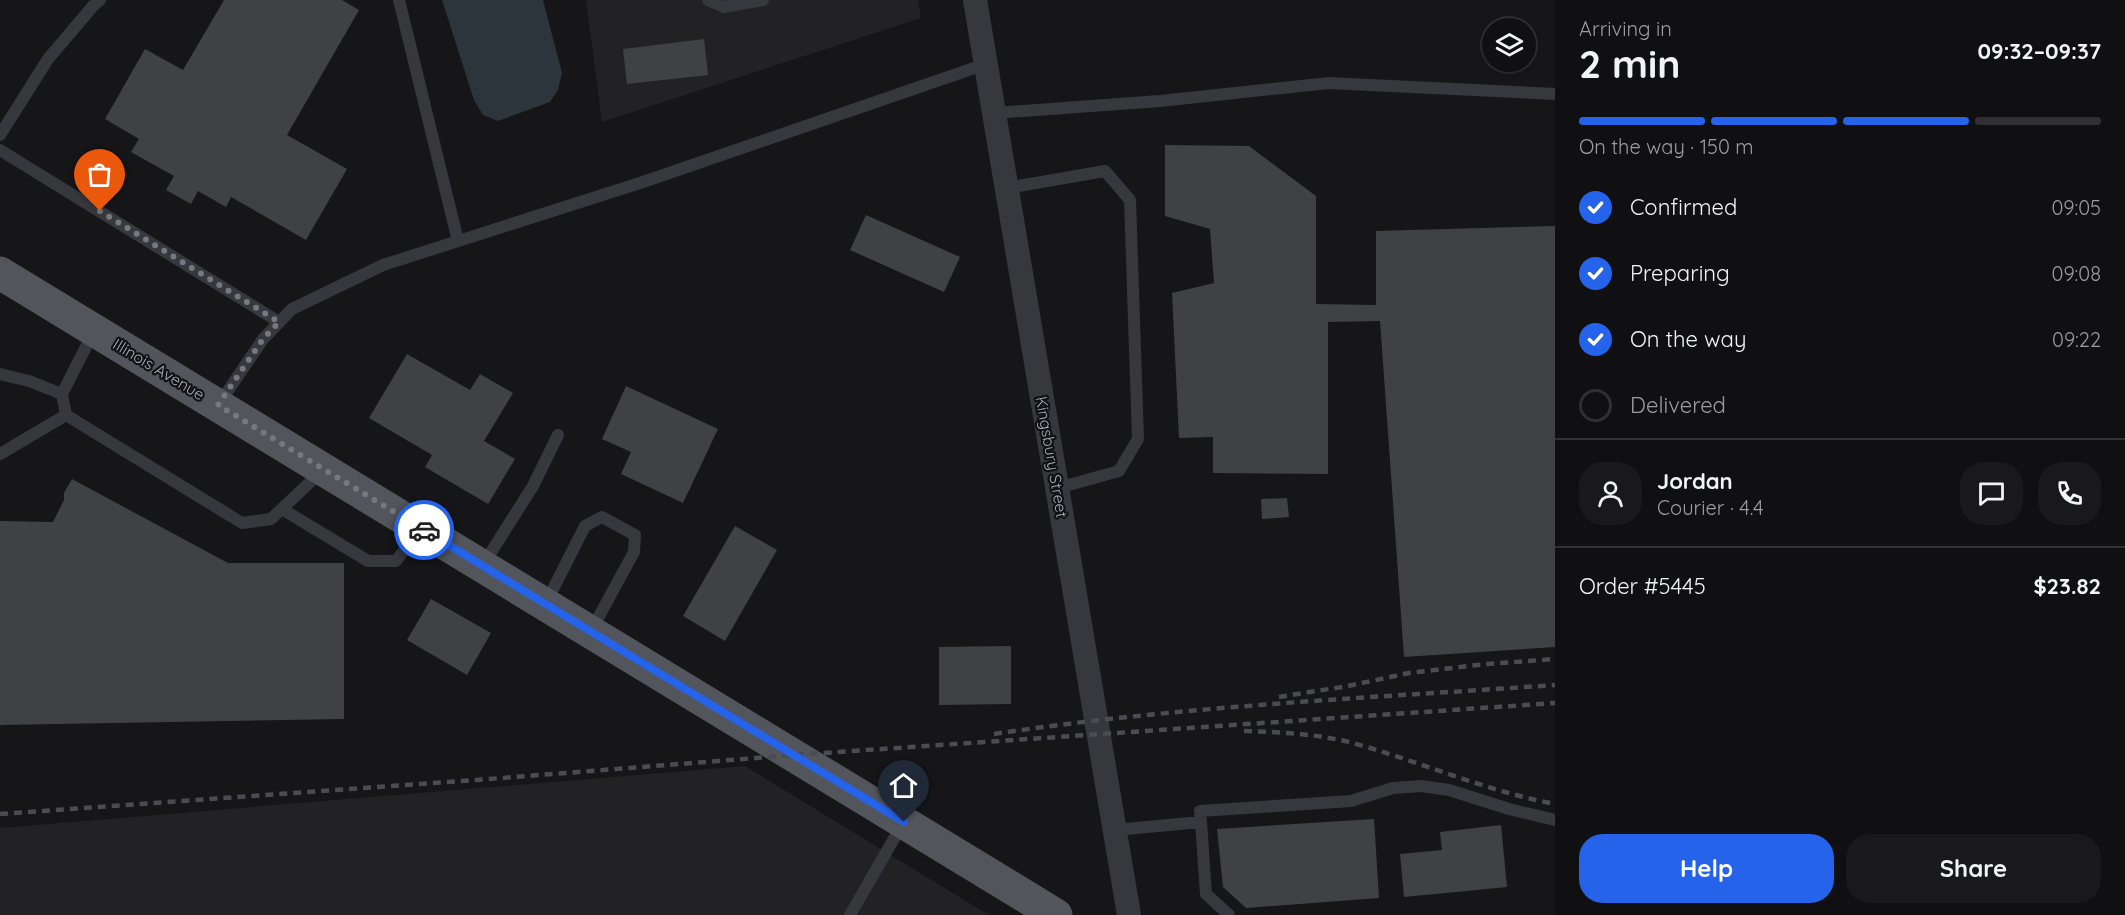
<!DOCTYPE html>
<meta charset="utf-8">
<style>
body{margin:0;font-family:Quicksand,sans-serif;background:#19191b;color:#f1f3f6;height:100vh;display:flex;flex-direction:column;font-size:22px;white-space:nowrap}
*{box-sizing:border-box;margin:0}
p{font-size:20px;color:#9c9d9f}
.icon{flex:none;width:33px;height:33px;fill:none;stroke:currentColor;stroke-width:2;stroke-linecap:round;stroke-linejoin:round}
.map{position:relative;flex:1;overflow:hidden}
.details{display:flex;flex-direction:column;background:#101012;width:570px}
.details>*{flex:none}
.tools{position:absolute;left:1482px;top:18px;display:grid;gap:12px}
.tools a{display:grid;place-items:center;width:54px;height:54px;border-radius:50%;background:#101012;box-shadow:0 2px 4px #0004,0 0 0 2px #303032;font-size:30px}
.pin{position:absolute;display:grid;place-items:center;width:51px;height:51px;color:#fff;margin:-62px -26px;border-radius:50% 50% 50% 0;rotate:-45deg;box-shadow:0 0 6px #0007}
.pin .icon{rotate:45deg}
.courier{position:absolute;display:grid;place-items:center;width:60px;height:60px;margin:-30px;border:4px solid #2563eb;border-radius:50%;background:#fff;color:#222;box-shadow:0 2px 8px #0007}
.head em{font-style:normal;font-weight:700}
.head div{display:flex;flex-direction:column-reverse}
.head{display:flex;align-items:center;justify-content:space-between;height:102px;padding:0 24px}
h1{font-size:39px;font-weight:700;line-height:45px}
.bar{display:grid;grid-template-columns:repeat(4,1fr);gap:9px 6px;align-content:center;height:72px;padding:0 24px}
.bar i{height:8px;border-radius:4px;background:#303032}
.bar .selected{background:#2563eb}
.bar p{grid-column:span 4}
.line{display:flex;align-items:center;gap:15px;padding:0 24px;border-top:2px solid #303032}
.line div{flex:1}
.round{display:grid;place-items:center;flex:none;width:63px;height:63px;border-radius:24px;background:#19191b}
ol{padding:0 24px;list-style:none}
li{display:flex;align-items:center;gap:18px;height:66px}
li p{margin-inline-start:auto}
li .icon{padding:6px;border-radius:50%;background:#2563eb;color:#fff;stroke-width:4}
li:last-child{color:#9c9d9f}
li i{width:33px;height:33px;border:3px solid #303032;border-radius:50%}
.button{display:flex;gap:12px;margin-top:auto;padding:12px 24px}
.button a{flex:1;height:69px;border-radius:24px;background:#2563eb;color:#fff;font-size:24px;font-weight:700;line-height:69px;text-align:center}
.button a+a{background:#19191b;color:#f1f3f6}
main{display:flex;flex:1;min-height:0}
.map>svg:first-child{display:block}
</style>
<main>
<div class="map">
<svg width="1555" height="915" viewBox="0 0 1555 915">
<rect width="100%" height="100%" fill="#161618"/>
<path fill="#222225" d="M586,0h332l3,18 -319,104z
M745,766l244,149h-989v-87z"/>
<path fill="#2c353c" d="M442,0h101l19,73 -4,17 -8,12 -52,19 -15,-6 -9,-15z"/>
<path fill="#404145" d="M224,0h118l17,10 -72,125 60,34 -41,71 -75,-43 -5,10 -28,-16 -7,13 -25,-14 8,-14 -43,-24 8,-13 -34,-20 40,-70 38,21z
M704,39l4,36 -81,9 -4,-35z
M1165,145l84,1 67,50v108l60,1v-74l179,-5v421l-151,10 -24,-336 -52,1v152l-115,-1v-36l-34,1 -7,-145 42,-10 -4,-54 -45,-13z
M866,215l94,42 -16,35 -94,-42z
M407,354l63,36 10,-16 33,19 -29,48 31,18 -27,45 -63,-37 7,-12 -63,-37z
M626,386l92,43 -35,74 -62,-29 10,-22 -29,-13z
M72,479l156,84h116v156l-344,6v-204l53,1 11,-22v-7z
M1287,498l2,19 -27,2 -1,-20z
M735,526l42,24 -52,91 -42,-25z
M431,599l60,34 -24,42 -60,-35z
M1011,646v58l-72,1v-58z
M1374,819l5,79 -133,10 -23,-21 -6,-58z
M1501,825l6,62 -103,10 -4,-43 42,-4 -2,-18z"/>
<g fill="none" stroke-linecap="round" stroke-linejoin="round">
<path stroke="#37383d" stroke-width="12" d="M399,0l59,241
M708,0l16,7 39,-7
M994,113l166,-12 169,-18 226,11
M0,135l48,-76 45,-53 7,-6
M0,150l279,172
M1007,188l98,-17 25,29 8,239 -19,32 -61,17
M94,331l-32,63 4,21 176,108 29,-4 52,-49
M0,374l29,7 33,13
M219,404l44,-65 29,-30 91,-44 260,-83 343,-118
M0,454l66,-39
M282,509l86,52h28l24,-32
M483,565l50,-79 25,-51
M546,603l39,-77 17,-9 33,18 -1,17 -43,79
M1201,822l-1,-11 151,-10 42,-13 28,-2 28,4 60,19 46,11
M1115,830l86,-8 5,72 23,21
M850,915l53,-92"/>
<path stroke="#37383d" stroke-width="24" d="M975,0l154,915"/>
<path stroke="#53555c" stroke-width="33" d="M0,273l1056,642"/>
<path stroke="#4a4c52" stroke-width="4.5" stroke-dasharray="8 6" stroke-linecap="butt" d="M1279,697l69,-11 61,-13 77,-9 69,-5
M1244,731c37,1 74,3 109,12 68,19 133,48 202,61
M994,734c186,-28 374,-36 561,-49
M0,814l476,-34 318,-25 761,-52"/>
</g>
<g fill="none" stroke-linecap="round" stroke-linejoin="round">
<path stroke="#757880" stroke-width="6" stroke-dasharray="0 10.8" d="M100,211l179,111 -16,17 -45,66 206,125"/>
<path stroke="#2563eb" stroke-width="8" d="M424,530l480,292"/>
</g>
<g text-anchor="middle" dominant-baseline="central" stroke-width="4.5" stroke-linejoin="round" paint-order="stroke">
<g font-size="16" fill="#a8adb8" stroke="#111113">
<text transform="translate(159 369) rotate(31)">Illinois Avenue</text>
<text transform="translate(1052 457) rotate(80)">Kingsbury Street</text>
</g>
</g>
</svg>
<div class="tools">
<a><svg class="icon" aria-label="layers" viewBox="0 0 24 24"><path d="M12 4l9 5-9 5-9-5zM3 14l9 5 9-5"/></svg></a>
</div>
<div class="pin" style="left:100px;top:211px;background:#ea580c"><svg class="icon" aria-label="bag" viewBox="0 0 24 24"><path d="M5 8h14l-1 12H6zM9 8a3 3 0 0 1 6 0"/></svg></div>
<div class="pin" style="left:904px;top:822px;background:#1f2937"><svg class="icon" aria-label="home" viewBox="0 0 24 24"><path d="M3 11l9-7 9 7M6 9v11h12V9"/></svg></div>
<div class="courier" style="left:424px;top:530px"><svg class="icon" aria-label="car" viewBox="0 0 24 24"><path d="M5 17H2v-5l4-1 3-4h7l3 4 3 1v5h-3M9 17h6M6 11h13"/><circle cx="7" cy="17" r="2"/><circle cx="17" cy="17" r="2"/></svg></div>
</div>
<section class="details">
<div class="head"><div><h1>2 min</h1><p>Arriving in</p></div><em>09:32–09:37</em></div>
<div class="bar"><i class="selected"></i><i class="selected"></i><i class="selected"></i><i></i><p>On the way · 150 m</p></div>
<ol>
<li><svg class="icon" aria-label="check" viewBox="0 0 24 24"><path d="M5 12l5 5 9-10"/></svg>Confirmed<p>09:05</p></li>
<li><svg class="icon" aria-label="check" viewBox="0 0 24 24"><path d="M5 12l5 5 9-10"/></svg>Preparing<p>09:08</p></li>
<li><svg class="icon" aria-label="check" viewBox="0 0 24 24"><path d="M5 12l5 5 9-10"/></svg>On the way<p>09:22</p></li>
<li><i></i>Delivered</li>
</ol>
<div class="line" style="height:108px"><a class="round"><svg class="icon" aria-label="person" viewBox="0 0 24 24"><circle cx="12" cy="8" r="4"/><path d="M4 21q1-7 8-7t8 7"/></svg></a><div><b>Jordan</b><p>Courier · 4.4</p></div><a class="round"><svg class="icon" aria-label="chat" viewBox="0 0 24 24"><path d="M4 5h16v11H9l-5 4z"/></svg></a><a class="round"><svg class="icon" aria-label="phone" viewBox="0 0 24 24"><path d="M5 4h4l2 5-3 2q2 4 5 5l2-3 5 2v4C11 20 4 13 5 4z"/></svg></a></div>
<div class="line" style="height:78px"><div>Order #5445</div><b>$23.82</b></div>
<div class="button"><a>Help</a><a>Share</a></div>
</section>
</main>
